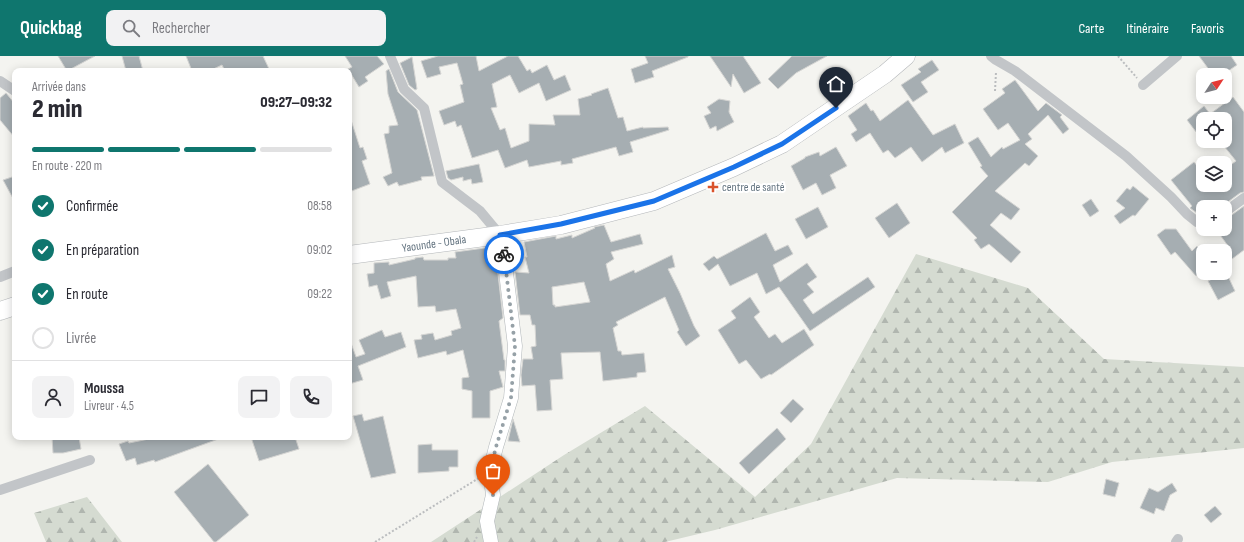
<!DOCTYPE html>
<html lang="fr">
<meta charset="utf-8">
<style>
body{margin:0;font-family:"Sofia Sans Condensed",sans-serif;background:#f2f2f3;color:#2b2b33;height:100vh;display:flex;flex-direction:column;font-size:15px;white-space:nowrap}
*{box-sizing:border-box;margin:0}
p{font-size:13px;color:#7c7c81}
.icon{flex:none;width:22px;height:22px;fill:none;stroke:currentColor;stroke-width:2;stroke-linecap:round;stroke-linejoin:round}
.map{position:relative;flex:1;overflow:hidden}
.side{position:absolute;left:12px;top:12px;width:340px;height:372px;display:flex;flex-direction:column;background:#fff;border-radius:8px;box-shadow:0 2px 10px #0003}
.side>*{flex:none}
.needle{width:26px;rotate:54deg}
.fabs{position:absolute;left:1196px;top:12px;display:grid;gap:8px}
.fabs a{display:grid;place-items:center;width:36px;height:36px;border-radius:8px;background:#fff;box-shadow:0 2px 10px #0003;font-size:20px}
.pin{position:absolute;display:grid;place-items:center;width:34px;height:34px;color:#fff;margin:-41px -17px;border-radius:50% 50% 50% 0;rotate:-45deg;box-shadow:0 0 4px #0007}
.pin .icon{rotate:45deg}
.courier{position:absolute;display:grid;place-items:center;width:40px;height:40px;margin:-20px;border:3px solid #1a73e8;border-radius:50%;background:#fff;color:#222;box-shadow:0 1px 5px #0007}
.overview em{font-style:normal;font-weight:800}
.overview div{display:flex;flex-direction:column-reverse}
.overview{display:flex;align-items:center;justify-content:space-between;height:68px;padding:0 20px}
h1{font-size:26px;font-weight:800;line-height:30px}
.bar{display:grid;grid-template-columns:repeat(4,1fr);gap:6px 4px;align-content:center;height:48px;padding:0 20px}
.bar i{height:5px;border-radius:3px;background:#e1e1e2}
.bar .active{background:#0f766e}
.bar p{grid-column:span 4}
.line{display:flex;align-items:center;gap:10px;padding:0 20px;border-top:1px solid #e1e1e2}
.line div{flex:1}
.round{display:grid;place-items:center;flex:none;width:42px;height:42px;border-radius:8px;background:#f2f2f3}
ol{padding:0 20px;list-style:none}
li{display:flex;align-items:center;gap:12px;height:44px}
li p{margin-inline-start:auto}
li .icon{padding:4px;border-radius:50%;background:#0f766e;color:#fff;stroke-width:4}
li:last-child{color:#7c7c81}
li i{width:22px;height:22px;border:2px solid #e1e1e2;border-radius:50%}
header{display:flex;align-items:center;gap:24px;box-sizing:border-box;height:56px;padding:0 20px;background:#0f766e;color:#fff}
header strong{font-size:19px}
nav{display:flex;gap:22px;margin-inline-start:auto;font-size:14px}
.search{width:280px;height:36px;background:#f2f2f3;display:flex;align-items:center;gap:10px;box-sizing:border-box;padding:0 14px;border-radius:8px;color:#7c7c81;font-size:15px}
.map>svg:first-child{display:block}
</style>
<header>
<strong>Quickbag</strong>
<div class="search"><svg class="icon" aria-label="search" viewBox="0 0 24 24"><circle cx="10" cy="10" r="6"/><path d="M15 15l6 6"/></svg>Rechercher</div>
<nav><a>Carte</a><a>Itinéraire</a><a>Favoris</a></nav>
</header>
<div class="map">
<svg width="1244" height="486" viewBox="0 0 1244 486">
<defs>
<pattern id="forest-firs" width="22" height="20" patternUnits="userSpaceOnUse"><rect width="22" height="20" fill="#d5dbd1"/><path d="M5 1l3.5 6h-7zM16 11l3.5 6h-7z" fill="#b0b6af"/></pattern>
</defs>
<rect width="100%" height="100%" fill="#f4f4f0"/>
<path fill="url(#forest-firs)" d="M916,198l112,34 76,71 140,8v81l-132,14 -64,20 -151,-4 -182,52 -50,12h-234l133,-87 81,-49 110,91 56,-53z
M87,441l35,45h-76l-12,-29z"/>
<path fill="#a6aeb2" stroke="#d5d5d3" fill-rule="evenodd" d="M58,0h37l-28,15z
M122,0h17l4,15h-17z
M186,0h77l7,15h-45l-3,-6 -13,6h-17z
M345,0h32l7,8 -19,13 3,4 -9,6 -11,-18 4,-2z
M438,0h38l3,15 29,-15h10l9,15 3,-2 2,4 15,-8 7,15 11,-5 6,15 -25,11 -7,-18 -20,10 -9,-18 -18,9 5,23 -6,1 9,22 5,-2 6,20 18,-7v-17l26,1 -2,-10h27l-2,-16 14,-4 -1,-1 17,-6 10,30 5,-1 4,14 16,-4v1l25,-1 1,3 -39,12 3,10 -14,4 -3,-9 -44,12 1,4 -12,2v-4l-32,6 -2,-7 -22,8 -7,-18 -26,8 -11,-33 -4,2 -2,-6 -11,4 -5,-14 25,-9 -4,-17 3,-1 -6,-21 -18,4 2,7 -14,4 -6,-17z
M645,0h43v1l-36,14 2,6 -19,6 -4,-14 17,-6z
M710,0h33l18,27 -17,10 -11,-19 -2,13z
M792,0h35l-31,17 -18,16 -10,-10z
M1199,0h32l6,9 -15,10h-9z
M412,1l5,32 -2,1 -6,-5 -9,-22z
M932,4l7,10 -18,12 7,10 -15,10 -12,-17 20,-13 -3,-3z
M389,13l9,23 19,18 17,66 -13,1 1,3 -23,6 -2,-4 -9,4 -5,-9 9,-4 -8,-39 5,-1v-7l9,-1 -10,-31 -2,-23z
M1015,24l23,31 8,-8 16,12 -2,2 9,12 -6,5 -15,-19 -20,19 4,5 -7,5 13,12 -9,10 -4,-3 -30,28 25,18 -9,11 -10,-7 -11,12 31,27 -10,11 -22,-19 -8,5 -7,-9 3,-2 -25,-26 36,-36 -8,-9 2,-1 -14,-23 10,-6 13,20 11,-10 1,2 17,-9 -12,-17 -10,7 -15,-21 22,-16 -3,-4z
M6,37l9,11v34l-15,-18v-22z
M1233,41l11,15v80l-4,1 -19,14h-18v2l-6,4 -7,-5 2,-2 -21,-26 23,-18 9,11v12h22v-16l11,-8 -16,-20h5v-22h-22v22l-16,-21 17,-14 6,8z
M719,43l11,2 -1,11 5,10 -17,9 -1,-5 -6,3 -6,-13 7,-3 -4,-6z
M908,44l25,35 22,-11 9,19 -19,10 -3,-6 -20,15 -11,-15 -16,11 -7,-8 -5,3 -13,-20 -14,9 -5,-8 6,-4 -9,-14 18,-13 5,8 2,-1 7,11z
M349,64h2l9,28 3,-1 4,12 -5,2 8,23 -21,8z
M836,91l11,19 -17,9 6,13 -14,7 -6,-12 -13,7 -12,-24 14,-8v-1l14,-5 1,4z
M479,108l4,18 -11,2 -1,-5 -8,2v-4l-12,3 -3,-2 -2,-7z
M15,120v26l-12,-22z
M1133,130l16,13 -14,17 -2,-1 -13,9 -6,-8 11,-8 -9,-7 11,-13 3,2z
M1091,143l8,12 -9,6 -8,-12z
M897,147l13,20 -21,15 -14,-20z
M1244,150v44l-12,9 -8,-11 4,-2 -12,-17h9v-11l4,-1z
M818,151l10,20 -22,12 -11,-20z
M604,169l7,17 29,-8 3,10 -32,8 3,7 -8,5 4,17 24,-11 1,3 37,-18 3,12 -7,2 12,24 14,33 6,10 -14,10 -9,-14 2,-2 -14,-33 -49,25 2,3 -5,3 5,23h3l1,4 22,-2 2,19 -9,1v4l-34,4 -3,-29 -39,1 2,26 -13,1 2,30 -15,1 -2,-26 -13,1 -1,-11 2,-16h10l-2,-12 5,-1 -1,-21h-3l-2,-10h-10l-5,-43 14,1 -4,-16h2l-3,-15 32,-6v3l16,-4v3l23,-10 -1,-1zM584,226l6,20 -35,5v-2h-2l-1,-18z
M1165,173h11l16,22 5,-5 6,7v17l-7,6 -21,-24 -4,3 -14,-20z
M766,177l9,18 13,-6 5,9 -20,11 7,17 27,-19 10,14 -10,7 7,8 -11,8 10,14 55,-37 7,10 -65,44 -31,-44 -13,7 -9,-21 -27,13 -12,-22 -9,7 -6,-7 11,-8 3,3z
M492,191l1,6h2l1,4 7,61 -4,3 5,39h1v11h-6l4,16 -13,4v27h-18v-27l-10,-2v-11l7,-1 -6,-27 -16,5 -1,-4 -28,7 -4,-18 8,-1 -1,-4 12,-2 2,7 17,-5 -1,-4 10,-3 -5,-19 -20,3 -1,-6 -17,1 -2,-31 -29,6 4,14 -10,3 -4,-14 -8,2 -2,-13 7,-1v-10l15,-1v3l26,-6v-1l8,-1 1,3h24v-2h8l-1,-6z
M1226,216l9,19 -17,9 -10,-19z
M750,241l10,15 -6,5 15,21 6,-4 7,9 22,-14 10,16 -43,30 -1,-1 -9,5 -15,-19 -7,4 -21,-34 18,-12 -5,-7z
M382,274l3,7 16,-5 5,15 -48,19 5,14 -14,4v-41h2l5,14 9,-3 -6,-14z
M793,343l11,10 -13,14 -11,-10z
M362,358l2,7 19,-5 13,57 -25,5 -18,-62z
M513,363l7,23 -12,-1z
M777,372l9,11 -37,35 -10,-11z
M52,381h27l2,12 -18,4h-10z
M149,381h72v1l-66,24 -1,-2 -17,5 -2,-7 -9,3 -7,-17 9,-3 1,2 20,-4z
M251,381h44l4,12 -40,12z
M432,388v6h26v17h-9v4l-31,2v-28z
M208,408l41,51 -33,27h-2l-40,-50z
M1106,423l13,4 -4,14 -12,-3z
M1172,427l5,8 -7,4 -6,16 -8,-3 -2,6 -14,-6 9,-20 9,4z
M1215,450l7,8 -11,9 -7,-8z"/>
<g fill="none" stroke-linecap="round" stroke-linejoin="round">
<g stroke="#b2b7ba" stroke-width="15">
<path id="secondary" d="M491,486l-4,-21 6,-26 -3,-24 6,-24 15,-49 4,-52 -11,-90 -4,-21"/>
</g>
<g stroke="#b4b7ba" stroke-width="19">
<path id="highway" d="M349,199l151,-20 61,-10 93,-24 80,-34 48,-23 103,-70 21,-18
M0,255l15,-5"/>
</g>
<path stroke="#bbbdbf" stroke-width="2" stroke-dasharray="2 2" stroke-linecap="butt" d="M1118,0l19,22
M995,35l1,-19
M375,486l104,-64
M474,486l3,-5"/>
<path stroke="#c2c5c8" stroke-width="10" d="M390,0l14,33 20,19 18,74 38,29 20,24
M991,0l5,4 19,11 111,85 45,41 16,17 10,8 6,1
M0,25l15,10
M1143,29l34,-29
M1225,156l19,-14
M0,221l15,-6
M0,434l90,-30
M1176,486l2,-3"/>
<use href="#secondary" stroke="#fff" stroke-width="14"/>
<use href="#highway" stroke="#fff" stroke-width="18"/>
</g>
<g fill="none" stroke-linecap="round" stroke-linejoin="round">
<path stroke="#96a1a7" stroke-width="4" stroke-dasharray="0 7.2" d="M493,439l-3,-24 6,-24 15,-49 4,-52 -11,-92"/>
<path stroke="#1a73e8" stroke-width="5" d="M504,198l-4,-19 61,-11 93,-23 80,-34 48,-23 54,-36"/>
</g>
<path fill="#d9522b" stroke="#fff" stroke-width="1.5" d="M711 125h4v4h4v4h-4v4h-4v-4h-4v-4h4z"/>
<g text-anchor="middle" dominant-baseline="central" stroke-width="4" stroke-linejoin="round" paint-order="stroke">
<g font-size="12" fill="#647480" stroke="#fff" text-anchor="start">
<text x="722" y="131">centre de santé</text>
</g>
<g font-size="12" fill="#647480" stroke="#fff">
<text transform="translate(434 188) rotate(-8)">Yaounde - Obala</text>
</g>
</g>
</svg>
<div class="fabs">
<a><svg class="needle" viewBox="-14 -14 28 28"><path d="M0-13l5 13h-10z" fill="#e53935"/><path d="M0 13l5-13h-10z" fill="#7c7c81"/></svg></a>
<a><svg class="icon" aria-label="locate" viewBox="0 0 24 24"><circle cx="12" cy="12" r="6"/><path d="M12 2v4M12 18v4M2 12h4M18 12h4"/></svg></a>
<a><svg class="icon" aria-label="layers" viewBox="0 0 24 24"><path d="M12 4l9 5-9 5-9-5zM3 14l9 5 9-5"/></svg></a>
<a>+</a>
<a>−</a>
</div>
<div class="pin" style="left:493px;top:439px;background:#ea580c"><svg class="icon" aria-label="bag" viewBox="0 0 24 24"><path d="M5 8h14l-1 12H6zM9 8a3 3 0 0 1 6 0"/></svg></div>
<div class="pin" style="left:836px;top:52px;background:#1f2937"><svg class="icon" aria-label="home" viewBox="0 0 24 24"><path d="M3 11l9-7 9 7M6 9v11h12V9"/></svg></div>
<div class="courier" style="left:504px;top:198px"><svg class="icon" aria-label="bike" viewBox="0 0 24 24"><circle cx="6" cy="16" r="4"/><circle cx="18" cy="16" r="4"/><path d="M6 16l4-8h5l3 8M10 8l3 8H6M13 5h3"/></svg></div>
<section class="side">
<div class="overview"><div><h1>2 min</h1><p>Arrivée dans</p></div><em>09:27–09:32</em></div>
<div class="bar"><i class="active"></i><i class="active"></i><i class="active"></i><i></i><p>En route · 220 m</p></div>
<ol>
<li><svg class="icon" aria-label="check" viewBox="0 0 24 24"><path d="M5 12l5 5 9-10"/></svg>Confirmée<p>08:58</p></li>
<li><svg class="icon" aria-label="check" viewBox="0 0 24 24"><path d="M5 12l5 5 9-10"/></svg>En préparation<p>09:02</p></li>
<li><svg class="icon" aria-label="check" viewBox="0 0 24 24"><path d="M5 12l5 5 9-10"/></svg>En route<p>09:22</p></li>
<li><i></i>Livrée</li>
</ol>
<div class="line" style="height:72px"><a class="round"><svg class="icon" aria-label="person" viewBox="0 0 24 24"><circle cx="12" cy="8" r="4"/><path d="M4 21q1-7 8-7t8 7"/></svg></a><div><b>Moussa</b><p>Livreur · 4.5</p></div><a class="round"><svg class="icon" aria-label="chat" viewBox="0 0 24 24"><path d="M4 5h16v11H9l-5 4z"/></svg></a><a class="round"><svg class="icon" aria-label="phone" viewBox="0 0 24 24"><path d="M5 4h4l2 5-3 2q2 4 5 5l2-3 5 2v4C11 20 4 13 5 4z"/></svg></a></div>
</section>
</div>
